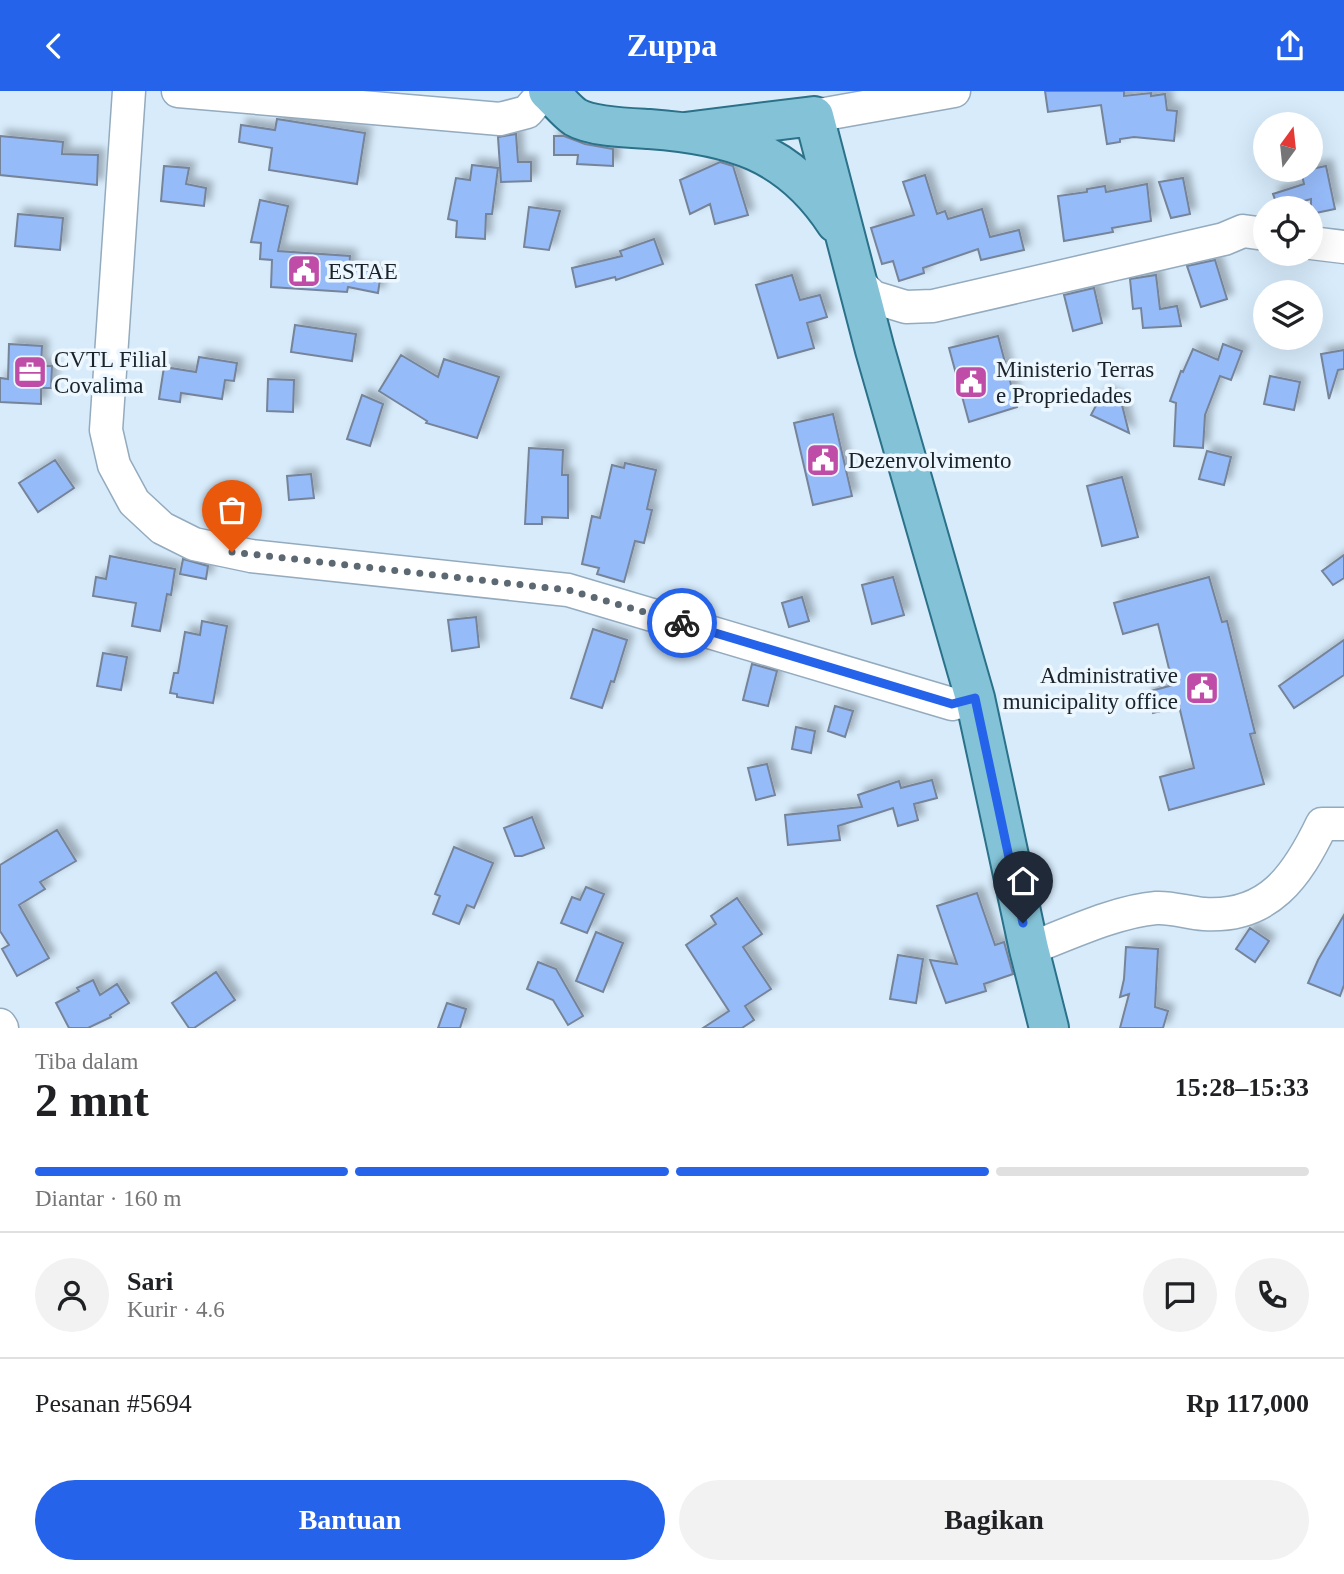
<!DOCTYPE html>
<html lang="id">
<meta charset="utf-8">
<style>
body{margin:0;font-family:"Times New Roman",serif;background:#f2f2f2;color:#202124;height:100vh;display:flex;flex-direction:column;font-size:26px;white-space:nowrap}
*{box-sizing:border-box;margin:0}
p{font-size:23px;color:#757577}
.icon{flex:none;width:38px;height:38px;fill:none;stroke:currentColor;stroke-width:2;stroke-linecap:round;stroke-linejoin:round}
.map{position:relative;height:937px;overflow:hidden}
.drawer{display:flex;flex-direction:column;background:#fff;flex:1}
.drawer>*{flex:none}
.needle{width:46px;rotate:15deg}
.fabs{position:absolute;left:1253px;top:21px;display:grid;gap:14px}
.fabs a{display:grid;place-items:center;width:70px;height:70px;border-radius:50%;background:#fff;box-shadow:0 7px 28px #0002;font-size:35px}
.pin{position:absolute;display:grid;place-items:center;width:60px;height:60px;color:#fff;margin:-72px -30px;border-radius:50% 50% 50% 0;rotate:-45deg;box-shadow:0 0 7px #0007}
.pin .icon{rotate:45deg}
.courier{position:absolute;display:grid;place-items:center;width:70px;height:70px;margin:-35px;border:5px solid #2563eb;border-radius:50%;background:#fff;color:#222;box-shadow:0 2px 9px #0007}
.head em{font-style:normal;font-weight:600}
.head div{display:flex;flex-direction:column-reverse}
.head{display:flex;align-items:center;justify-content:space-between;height:119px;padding:0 35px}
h1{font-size:46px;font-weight:600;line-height:52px}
.bar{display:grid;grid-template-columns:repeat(4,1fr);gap:10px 7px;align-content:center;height:84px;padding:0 35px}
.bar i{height:9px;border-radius:5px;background:#e0e0e0}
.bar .active{background:#2563eb}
.bar p{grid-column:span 4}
.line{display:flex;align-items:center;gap:18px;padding:0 35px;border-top:2px solid #e0e0e0}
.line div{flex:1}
.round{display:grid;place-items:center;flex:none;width:74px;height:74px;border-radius:37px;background:#f2f2f2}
.button{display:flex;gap:14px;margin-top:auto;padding:14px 35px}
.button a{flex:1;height:80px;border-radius:42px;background:#2563eb;color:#fff;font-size:28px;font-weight:600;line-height:80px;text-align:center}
.button a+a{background:#f2f2f2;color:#202124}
header{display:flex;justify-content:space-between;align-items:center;height:91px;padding:0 35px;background:#2563eb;color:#fff;font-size:32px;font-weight:600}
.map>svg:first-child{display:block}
</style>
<header><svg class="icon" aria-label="back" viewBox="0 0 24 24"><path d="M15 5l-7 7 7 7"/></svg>Zuppa<svg class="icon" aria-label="share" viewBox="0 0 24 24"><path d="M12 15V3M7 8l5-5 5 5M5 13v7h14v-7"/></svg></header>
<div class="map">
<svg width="1344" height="937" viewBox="0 0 1344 937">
<defs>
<filter id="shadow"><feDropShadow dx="6" dy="-6" stdDeviation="3.5" flood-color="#0004"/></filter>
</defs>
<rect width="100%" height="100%" fill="#d7ebfb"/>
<path fill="#96bbf9" stroke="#76849a" stroke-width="2" filter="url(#shadow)" d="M1045,0h79v5l27,-3v3l14,-2 2,16 10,1 -3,30 -40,-4 -14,2v3l-13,2 -6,-39 -53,7z
M277,28l88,14 -8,51 -88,-14 3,-22 -33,-6 2,-17 34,5z
M516,43l2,28h13v19l-30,1 -3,-45z
M0,45l63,6 -1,12 36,1 -1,30 -97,-10z
M554,45h10l21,8 28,5v17l-36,-2 1,-9h-24z
M720,71l13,4 15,49 -33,9 -5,-20 -20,10 -10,-34z
M472,74l26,3 -6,46h-6l-1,25 -29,-2 1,-16 -9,-2 8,-41 14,2z
M164,75l25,2 -3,16 20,4 -2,18 -43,-5z
M1326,75l9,43 -24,5v-15l-33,9 -5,-14 31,-10 -3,-13z
M925,84l12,39 8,-3 3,8 34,-10 8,28 29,-7 5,20 -43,10 -3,-11 -55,19 1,5 -25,8 -6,-20 -11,3 -11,-36 43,-13 -11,-33z
M1183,87l7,36 -19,4 -12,-36z
M1147,93l4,37 -39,7 1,4 -49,9 -6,-45 29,-4v-3l18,-3 1,6z
M260,109l28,6 -10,45 72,5 -1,12 32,5 -3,20 -30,-6 -1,5 -76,-5 1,-27 -12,-1 1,-16 -10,-1z
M529,116l31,4 -11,39 -25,-3z
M18,123l45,4 -3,32 -45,-4z
M654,148l9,25 -47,16 -1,-3 -39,10 -4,-19 50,-12 -2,-5z
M1215,169l12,39 -26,8 -14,-41z
M792,184l8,25 20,-5 7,22 -20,6 7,25 -36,10 -22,-73z
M1156,184l4,34 17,-3 4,20 -38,2 -2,-20 -8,1 -3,-30z
M1094,197l8,35 -29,8 -9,-36z
M295,234l61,9 -4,27 -61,-9z
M998,245l19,71 -48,15 -20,-74z
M9,253l33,2 -1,20h11l-1,22h-10v16l-41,-2v-24l8,1z
M1223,253l19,7 -11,29 -11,-4 -15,39 -2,33 -29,-2 2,-43 -6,-2 11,-30 2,1 10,-23 25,11z
M1344,259v19l-6,1 -9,29 -8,-45z
M401,264l37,22 6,-18 55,18 -22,61 -51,-15 1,-2 -48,-30z
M199,266l38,6 -3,18 -9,-1 -3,19 -41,-6 -1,9 -21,-3 5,-32 32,5z
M1270,285l30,6 -6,28 -30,-6z
M268,288l26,1 -1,32 -26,-1z
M1103,301l18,9 8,32 -38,-18z
M362,304l21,9 -13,42 -23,-7z
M833,323l19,82 -39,9 -19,-82z
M529,357l34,2 -1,25h6v43l-26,-1v7h-17z
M1207,360l24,6 -7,28 -25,-6z
M55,369l19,28 -36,24 -19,-29z
M625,372l31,7 -9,39 5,1 -8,33 -9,-2 -11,41 -27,-8 2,-6 -17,-4 10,-48 8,2 12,-53 12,3z
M311,383l3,24 -25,2 -2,-24z
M1122,386l16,60 -36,9 -15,-60z
M1344,464v23l-11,7 -11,-14z
M110,465l65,13 -4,26 -4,-1 -7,37 -28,-5 4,-23 -43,-7 3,-19 10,2z
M183,468l25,7 -2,13 -26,-5z
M893,486l11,38 -32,9 -10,-39z
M1209,486l13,45 5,-1 28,112 -5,1 14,50 -95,26 -9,-33 34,-9 -15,-62 -26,7 -6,-21 26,-7 -15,-61 -35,10 -9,-31z
M802,506l7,24 -20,6 -7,-24z
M476,526l3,30 -27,4 -4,-31z
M202,530l25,5 -14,77 -36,-6v-3l-7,-1 4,-20h4l7,-41 15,3z
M593,538l34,11 -13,42 -3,-1 -9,27 -31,-10z
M1344,549v35l-50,33 -15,-22z
M103,562l24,4 -6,33 -24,-4z
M752,573l25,7 -9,35 -25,-6z
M835,615l18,5 -8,26 -17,-6z
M796,636l19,4 -4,22 -19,-4z
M767,673l8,31 -19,5 -8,-32z
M932,689l5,18 -23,6 4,16 -20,6 -5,-18 -55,18 2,14 -52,5 -3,-30 77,-8 -4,-12 41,-14 2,7z
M532,726l12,31 -22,8h-7l-11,-28z
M57,739l19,31 -36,21 5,7 -26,16 30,53 -32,18 -15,-27 7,-4 -9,-14v-66z
M454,756l39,16 -19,45 -7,-3 -8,19 -26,-10 7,-18 -5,-2z
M586,796l18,7 -17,39 -26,-10 11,-26 8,3z
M977,802l18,52 9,-3 9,32 -29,10 2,7 -40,12 -16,-43 27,4 -20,-58z
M737,807l25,36 -19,13 28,42 -26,17 9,14 -12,8h-39l26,-17 -43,-66 30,-21 -5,-8z
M1344,824v70l-4,11 -32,-13 10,-23z
M1250,837l19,13 -14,21 -19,-13z
M596,841l27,11 -20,49 -27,-11z
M1126,856l32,2 -3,58 13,4 -5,17h-43l9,-34 -9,3 4,-18z
M898,864l25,4 -7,44 -26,-4z
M538,871l18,7 27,47 -15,9 -15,-25 -26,-11z
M216,881l19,28 -41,28h-5l-17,-25z
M93,889l7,15 17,-11 12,19 -19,12 1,2 -23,11h-19l-13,-25 23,-12 -2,-3z
M447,912l19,6 -6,19h-22z"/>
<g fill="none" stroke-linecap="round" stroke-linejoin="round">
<g stroke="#94abbe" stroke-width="35">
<path id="minor" d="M129,0l-23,339 8,35 20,37 28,26 32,16 57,12 317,34 384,114 23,-6
M178,0l322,28 27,-7 18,-21
M814,25l140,-25
M1311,152l33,4
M856,189l17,17 33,10 27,-1 291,-67 19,-8 22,3
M1029,858c37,-14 88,-38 127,-41 16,-1 32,5 48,6 65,4 93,-38 118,-90h22
M0,934l2,3"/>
</g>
<g stroke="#2a7189" stroke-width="42">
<path id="major" d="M548,0c9,8 18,20 27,26 17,10 54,11 74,12 82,6 140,22 187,94
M685,41l129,-16 61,234 100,348 54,251 20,79"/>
</g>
<use href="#minor" stroke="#fff" stroke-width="32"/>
<use href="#major" stroke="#84c3d7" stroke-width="38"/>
</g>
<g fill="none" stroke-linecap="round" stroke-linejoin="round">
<path stroke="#5c6973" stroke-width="7" stroke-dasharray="0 12.6" d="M232,461l336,38 114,33"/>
<path stroke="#2563eb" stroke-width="9" d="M682,532l270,81 23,-6 48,225"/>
</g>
<defs>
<g id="civic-square" transform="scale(1.75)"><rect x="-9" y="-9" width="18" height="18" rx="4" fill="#bf4da8" stroke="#edf7ff"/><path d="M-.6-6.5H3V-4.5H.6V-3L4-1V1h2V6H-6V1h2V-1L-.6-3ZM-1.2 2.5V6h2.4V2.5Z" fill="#fff"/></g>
<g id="office-square" transform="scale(1.75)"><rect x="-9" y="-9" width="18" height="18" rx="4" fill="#bf4da8" stroke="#edf7ff"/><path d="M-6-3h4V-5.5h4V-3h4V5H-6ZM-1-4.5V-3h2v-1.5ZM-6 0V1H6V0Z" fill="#fff"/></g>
</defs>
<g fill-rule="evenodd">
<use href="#civic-square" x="304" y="180"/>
<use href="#office-square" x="30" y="281"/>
<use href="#civic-square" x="971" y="291"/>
<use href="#civic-square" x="823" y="369"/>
<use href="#civic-square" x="1202" y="597"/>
</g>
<g text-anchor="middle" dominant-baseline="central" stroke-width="7" stroke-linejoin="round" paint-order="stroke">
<g font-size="23" fill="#1a232a" stroke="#edf7ff" text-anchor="start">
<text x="328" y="180">ESTAE</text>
<text x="54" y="268">CVTL Filial<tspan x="54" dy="26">Covalima</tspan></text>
<text x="996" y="278">Ministerio Terras<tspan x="996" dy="26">e Propriedades</tspan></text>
<text x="848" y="369">Dezenvolvimento</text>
<text x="1178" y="584" text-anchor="end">Administrative<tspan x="1178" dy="26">municipality office</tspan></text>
</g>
</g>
</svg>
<div class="fabs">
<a><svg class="needle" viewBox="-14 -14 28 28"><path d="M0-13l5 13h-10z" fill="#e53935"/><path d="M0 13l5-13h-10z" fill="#757577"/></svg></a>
<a><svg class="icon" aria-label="locate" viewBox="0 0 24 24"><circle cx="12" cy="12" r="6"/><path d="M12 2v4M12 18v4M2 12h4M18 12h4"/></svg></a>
<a><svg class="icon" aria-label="layers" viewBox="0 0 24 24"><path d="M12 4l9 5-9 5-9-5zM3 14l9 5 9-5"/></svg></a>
</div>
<div class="pin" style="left:232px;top:461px;background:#ea580c"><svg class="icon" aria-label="bag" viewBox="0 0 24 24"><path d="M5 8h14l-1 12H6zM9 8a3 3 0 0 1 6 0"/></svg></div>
<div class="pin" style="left:1023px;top:832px;background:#1f2937"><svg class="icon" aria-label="home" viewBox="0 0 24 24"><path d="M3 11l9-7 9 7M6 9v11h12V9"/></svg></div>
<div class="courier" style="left:682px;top:532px"><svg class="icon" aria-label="bike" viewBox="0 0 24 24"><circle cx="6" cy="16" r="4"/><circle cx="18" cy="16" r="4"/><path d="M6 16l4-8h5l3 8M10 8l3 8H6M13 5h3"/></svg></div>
</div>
<section class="drawer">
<div class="head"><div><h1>2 mnt</h1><p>Tiba dalam</p></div><em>15:28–15:33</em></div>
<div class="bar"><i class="active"></i><i class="active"></i><i class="active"></i><i></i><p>Diantar · 160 m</p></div>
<div class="line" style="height:126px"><a class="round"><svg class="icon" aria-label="person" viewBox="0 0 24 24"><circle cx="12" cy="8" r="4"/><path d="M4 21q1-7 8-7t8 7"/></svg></a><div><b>Sari</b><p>Kurir · 4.6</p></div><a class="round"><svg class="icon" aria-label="chat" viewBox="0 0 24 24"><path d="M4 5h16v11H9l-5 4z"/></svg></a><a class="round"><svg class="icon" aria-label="phone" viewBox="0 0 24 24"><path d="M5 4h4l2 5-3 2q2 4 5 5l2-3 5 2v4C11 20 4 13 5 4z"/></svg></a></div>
<div class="line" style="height:91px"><div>Pesanan #5694</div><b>Rp 117,000</b></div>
<div class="button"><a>Bantuan</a><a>Bagikan</a></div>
</section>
